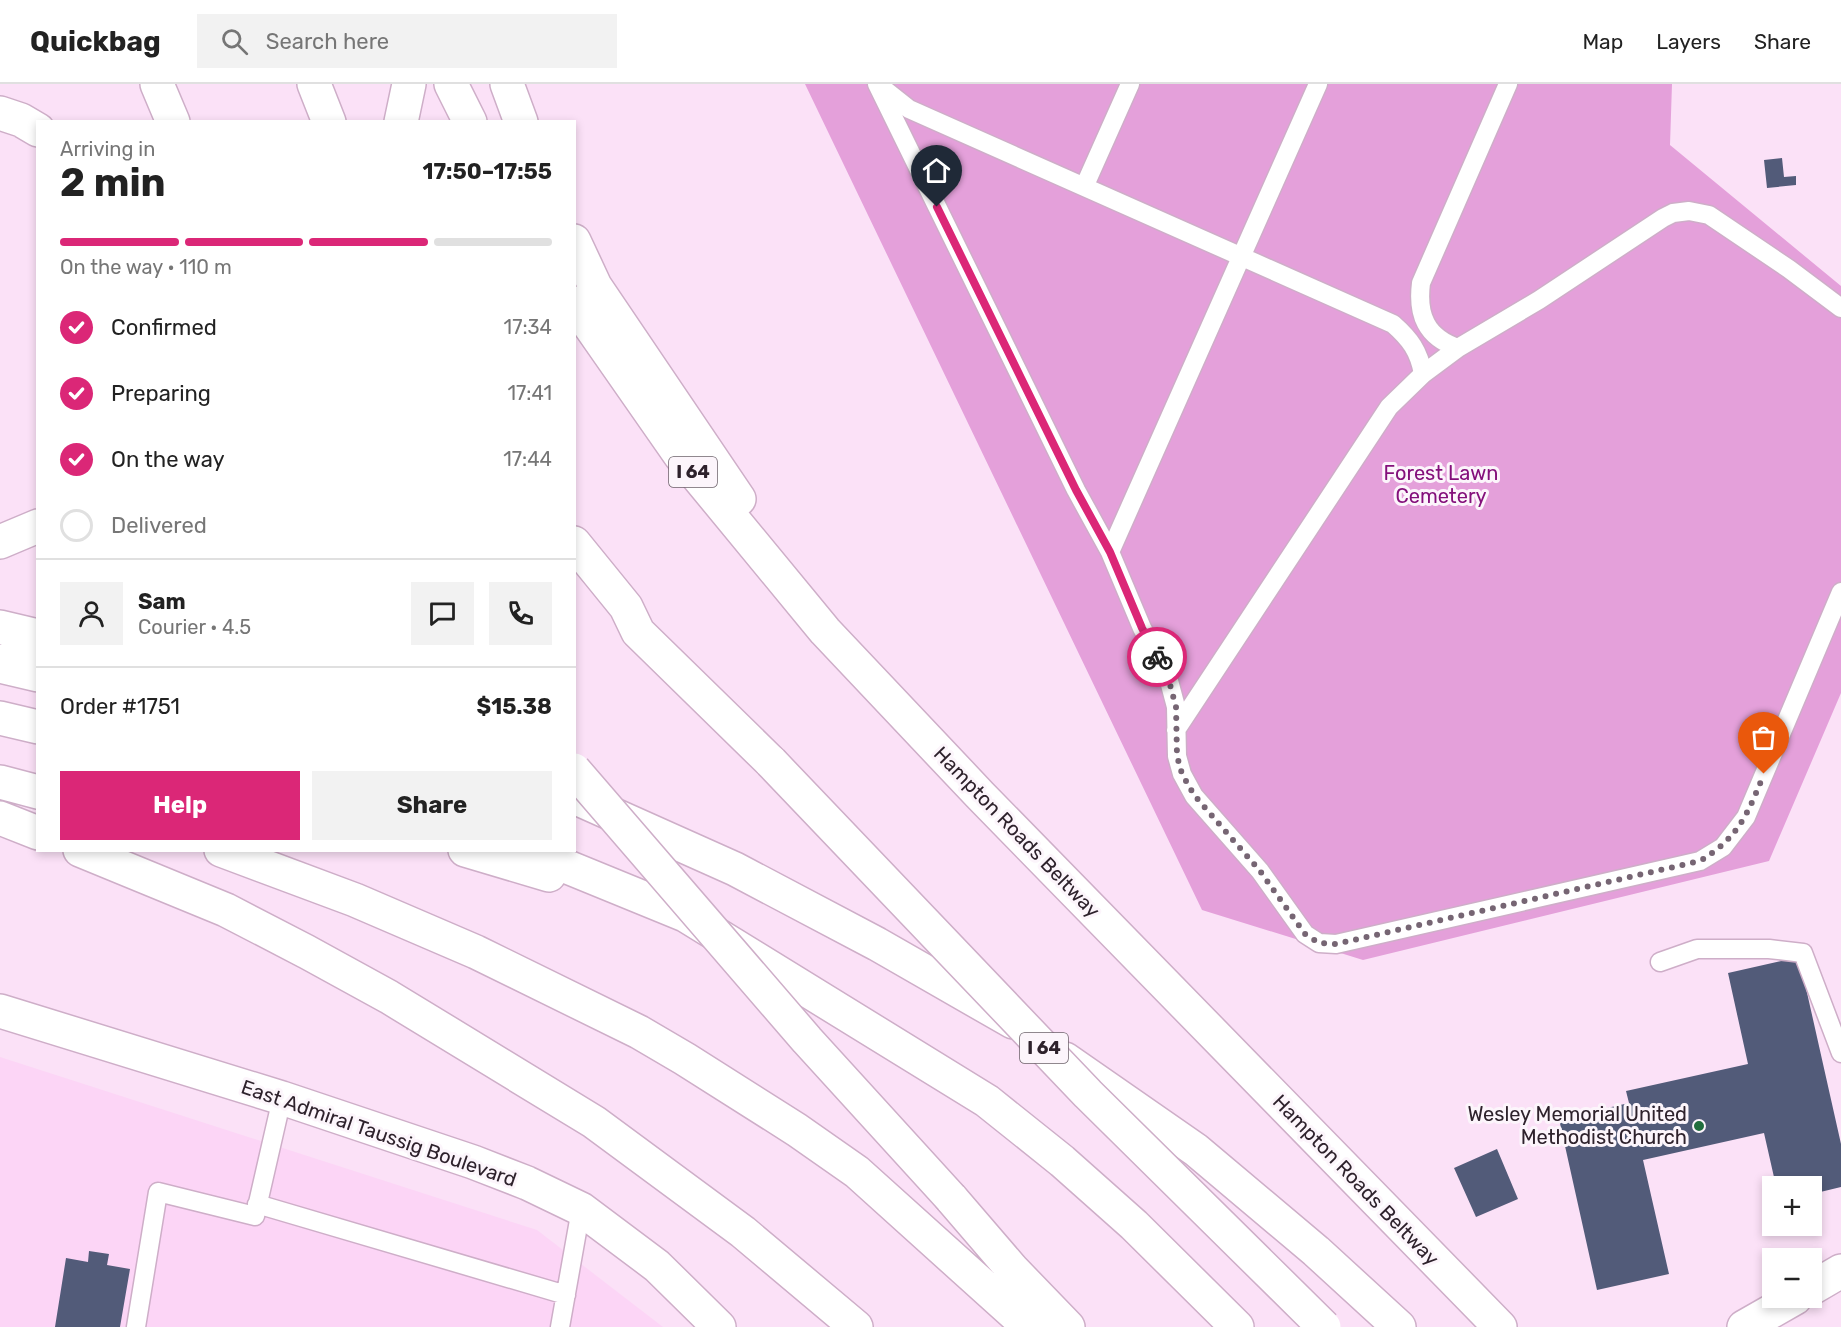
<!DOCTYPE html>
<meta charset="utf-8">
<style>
body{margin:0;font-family:Rubik,sans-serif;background:#f2f2f2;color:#222;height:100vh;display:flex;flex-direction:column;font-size:22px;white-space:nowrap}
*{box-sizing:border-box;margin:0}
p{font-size:20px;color:#767676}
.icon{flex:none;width:33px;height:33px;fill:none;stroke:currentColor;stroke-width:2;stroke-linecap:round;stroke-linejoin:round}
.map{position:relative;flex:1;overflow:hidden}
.details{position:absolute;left:36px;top:36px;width:540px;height:732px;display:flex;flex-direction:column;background:#fff;border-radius:0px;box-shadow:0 3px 9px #0003}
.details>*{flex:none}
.tools{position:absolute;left:1762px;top:1092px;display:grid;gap:12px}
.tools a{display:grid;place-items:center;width:60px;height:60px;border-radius:0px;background:#fff;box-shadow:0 3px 9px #0003;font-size:30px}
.pin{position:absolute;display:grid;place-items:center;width:51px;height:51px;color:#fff;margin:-62px -26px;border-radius:50% 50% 50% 0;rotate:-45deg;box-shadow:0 0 6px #0007}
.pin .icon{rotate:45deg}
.courier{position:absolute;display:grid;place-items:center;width:60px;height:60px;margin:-30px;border:4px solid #db2777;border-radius:50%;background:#fff;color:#222;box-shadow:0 2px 8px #0007}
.summary em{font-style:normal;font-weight:700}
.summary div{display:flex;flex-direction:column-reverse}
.summary{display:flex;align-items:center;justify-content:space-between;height:102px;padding:0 24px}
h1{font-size:39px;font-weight:700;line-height:45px}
.bar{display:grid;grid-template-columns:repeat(4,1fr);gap:9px 6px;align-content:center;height:72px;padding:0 24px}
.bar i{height:8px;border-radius:4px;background:#e0e0e0}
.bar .selected{background:#db2777}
.bar p{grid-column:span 4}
.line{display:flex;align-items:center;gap:15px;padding:0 24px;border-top:2px solid #e0e0e0}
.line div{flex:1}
.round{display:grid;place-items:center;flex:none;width:63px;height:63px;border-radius:0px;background:#f2f2f2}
ol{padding:0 24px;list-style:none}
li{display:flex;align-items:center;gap:18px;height:66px}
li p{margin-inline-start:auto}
li .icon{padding:6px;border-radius:50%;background:#db2777;color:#fff;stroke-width:4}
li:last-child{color:#767676}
li i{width:33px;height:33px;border:3px solid #e0e0e0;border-radius:50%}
.action{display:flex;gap:12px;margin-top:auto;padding:12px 24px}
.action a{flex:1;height:69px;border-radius:0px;background:#db2777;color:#fff;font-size:24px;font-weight:700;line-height:69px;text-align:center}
.action a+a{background:#f2f2f2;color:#222}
header{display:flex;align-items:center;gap:36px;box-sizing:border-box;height:84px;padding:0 30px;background:#fff;border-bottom:2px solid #e0e0e0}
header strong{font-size:28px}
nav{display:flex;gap:33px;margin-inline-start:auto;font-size:21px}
.search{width:420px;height:54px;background:#f2f2f2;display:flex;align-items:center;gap:15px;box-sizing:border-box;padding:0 21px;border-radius:0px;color:#767676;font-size:22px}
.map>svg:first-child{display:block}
</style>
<header>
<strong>Quickbag</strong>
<div class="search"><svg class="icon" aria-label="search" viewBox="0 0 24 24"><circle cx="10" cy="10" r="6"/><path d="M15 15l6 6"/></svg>Search here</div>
<nav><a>Map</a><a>Layers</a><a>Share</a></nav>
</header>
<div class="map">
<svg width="1841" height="1243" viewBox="0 0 1841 1243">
<rect width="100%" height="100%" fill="#fbe1f7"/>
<path fill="#fcd5f6" d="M0,973l537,173 126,97h-663z"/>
<path fill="#e4a0da" d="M805,0h867l-2,61 171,141v407l-72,168 -406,99 -161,-50z"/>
<path fill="#525b79" d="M1782,74l2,19 12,-1v9l-29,3 -3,-28z
M1799,873l42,187v43l-29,7v-8h-36l-12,-53 -121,27 26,114 -72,16 -38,-171 70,-16 -3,-12 122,-27 -20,-91z
M1497,1065l21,50 -42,18 -22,-49z
M89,1167l20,3 -2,11 23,4 -10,58h-65l11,-69 22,4z"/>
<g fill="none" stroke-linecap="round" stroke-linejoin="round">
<g stroke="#ceaec8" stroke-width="21">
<path id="lane" d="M877,0l199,406 34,62 32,76 26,49 8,30 1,49 5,18 12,22 66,75 45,63 14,9 17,1 364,-83 23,-14 23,-30 95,-225
M885,6l24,19 484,215c17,15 26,27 30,50
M1085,101l45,-101
M1458,264c-32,-11 -41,-33 -37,-65l87,-199
M1110,468l208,-468
M1176,646l213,-323 34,-33 35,-26 81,-48 124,-82 10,-5 16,-2 20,4 80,54 52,39
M1660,878l37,-13h72l34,4 38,100
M257,1120l309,91
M136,1243l22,-135 97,24 27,-118
M560,1243l21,-118"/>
</g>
<g stroke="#ceaec8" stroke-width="36">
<path id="secondary" d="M0,927l282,87 191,64 54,21 54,26 76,57 62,61"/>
</g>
<g stroke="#ceaec8" stroke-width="36">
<path id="primary" d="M1812,1204l29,-17
M1744,1243l51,-29"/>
</g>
<g stroke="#ceaec8" stroke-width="36">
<path id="highway" d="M157,0l16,38
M314,0l15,38
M451,0l19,38
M507,0l14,38
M0,29l21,7 17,10
M401,38l8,-38
M574,157l21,45 144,213
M574,219l106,152 145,176 155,164 520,532
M0,458l38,-16
M574,459l52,64 12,25 133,130
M0,543l38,9
M0,580l38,-22
M0,582l38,9
M0,634l38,9
M0,698l38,10
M574,713l161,72 142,75 136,78
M0,734l38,15
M80,766l146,60 81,42 82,45 205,125 149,110 113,95
M221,766l134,50 121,52 163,80 46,27 112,71 60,42 172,155
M465,766l84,25
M526,766l159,65 302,186 75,60 72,64 103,102
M1065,975l131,91 120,101 83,76
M951,1114l61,71 56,58"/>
</g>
<use href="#lane" stroke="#fff" stroke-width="18"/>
<use href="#secondary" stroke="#fff" stroke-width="33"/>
<use href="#primary" stroke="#fff" stroke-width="33"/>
<use href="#highway" stroke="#fff" stroke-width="33"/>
<g stroke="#ceaec8" stroke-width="36" stroke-linecap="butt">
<path id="highway-bridge" d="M771,678l317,332 236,233
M574,686l233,270 144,158"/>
</g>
<use href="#highway-bridge" stroke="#fff" stroke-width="33"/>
</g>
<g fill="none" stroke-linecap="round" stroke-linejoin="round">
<path stroke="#766573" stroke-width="6" stroke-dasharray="0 10.8" d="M1157,573l11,20 8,30 1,49 5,18 12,21 66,76 45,63 14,9 17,1 364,-83c39,-24 47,-46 64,-87"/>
<path stroke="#db2777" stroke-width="8" d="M937,123l139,283 34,62 32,76 15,29"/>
</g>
<circle fill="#216e3d" stroke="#fcf5fb" stroke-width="2" cx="1699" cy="1042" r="6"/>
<g text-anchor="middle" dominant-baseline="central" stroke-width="6" stroke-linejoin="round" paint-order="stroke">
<g fill="#fcf5fb" stroke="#6c616a" stroke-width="1.5">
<rect x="669" y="373" width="48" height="30" rx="4.5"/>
<rect x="1020" y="949" width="48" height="30" rx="4.5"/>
</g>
<g font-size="18" font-weight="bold" fill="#2e222c">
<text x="693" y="388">I 64</text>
<text x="1044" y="964">I 64</text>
</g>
<g font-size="20" fill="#84107b" stroke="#fcf5fb">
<text x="1441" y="389">Forest Lawn<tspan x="1441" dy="23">Cemetery</tspan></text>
</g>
<g font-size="20" fill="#2e222c" stroke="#fcf5fb">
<text transform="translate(1017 748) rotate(46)">Hampton Roads Beltway</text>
<text transform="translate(379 1049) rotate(19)">East Admiral Taussig Boulevard</text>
<text transform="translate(1356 1096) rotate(46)">Hampton Roads Beltway</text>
</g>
<g font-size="20" fill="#2e222c" stroke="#fcf5fb" text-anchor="end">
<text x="1687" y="1030">Wesley Memorial United<tspan x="1687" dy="23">Methodist Church</tspan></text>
</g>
</g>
</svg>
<div class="tools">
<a>+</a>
<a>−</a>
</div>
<div class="pin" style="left:1764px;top:690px;background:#ea580c"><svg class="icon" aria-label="bag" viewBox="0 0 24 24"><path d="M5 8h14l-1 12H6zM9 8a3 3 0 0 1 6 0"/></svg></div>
<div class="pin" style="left:937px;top:123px;background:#1f2937"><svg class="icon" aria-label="home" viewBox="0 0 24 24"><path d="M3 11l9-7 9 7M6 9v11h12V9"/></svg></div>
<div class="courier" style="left:1157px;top:573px"><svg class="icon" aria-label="bike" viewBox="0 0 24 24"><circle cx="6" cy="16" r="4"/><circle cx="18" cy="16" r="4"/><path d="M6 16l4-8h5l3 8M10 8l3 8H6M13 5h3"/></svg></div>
<section class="details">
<div class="summary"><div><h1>2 min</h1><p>Arriving in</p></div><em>17:50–17:55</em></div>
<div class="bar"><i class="selected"></i><i class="selected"></i><i class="selected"></i><i></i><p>On the way · 110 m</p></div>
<ol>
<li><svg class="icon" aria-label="check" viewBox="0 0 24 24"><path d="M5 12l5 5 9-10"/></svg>Confirmed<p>17:34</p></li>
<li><svg class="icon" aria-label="check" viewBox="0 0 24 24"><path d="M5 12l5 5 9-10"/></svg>Preparing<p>17:41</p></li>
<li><svg class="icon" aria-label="check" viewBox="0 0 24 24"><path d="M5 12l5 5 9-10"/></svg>On the way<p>17:44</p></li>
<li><i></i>Delivered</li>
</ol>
<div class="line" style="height:108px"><a class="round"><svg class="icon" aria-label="person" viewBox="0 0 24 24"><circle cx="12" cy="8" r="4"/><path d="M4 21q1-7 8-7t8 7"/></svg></a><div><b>Sam</b><p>Courier · 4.5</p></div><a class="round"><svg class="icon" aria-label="chat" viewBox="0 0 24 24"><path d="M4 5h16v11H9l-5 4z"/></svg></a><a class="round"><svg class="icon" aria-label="phone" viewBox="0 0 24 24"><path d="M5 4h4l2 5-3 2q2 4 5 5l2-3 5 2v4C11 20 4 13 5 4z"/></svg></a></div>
<div class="line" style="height:78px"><div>Order #1751</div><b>$15.38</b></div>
<div class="action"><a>Help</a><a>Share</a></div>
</section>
</div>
